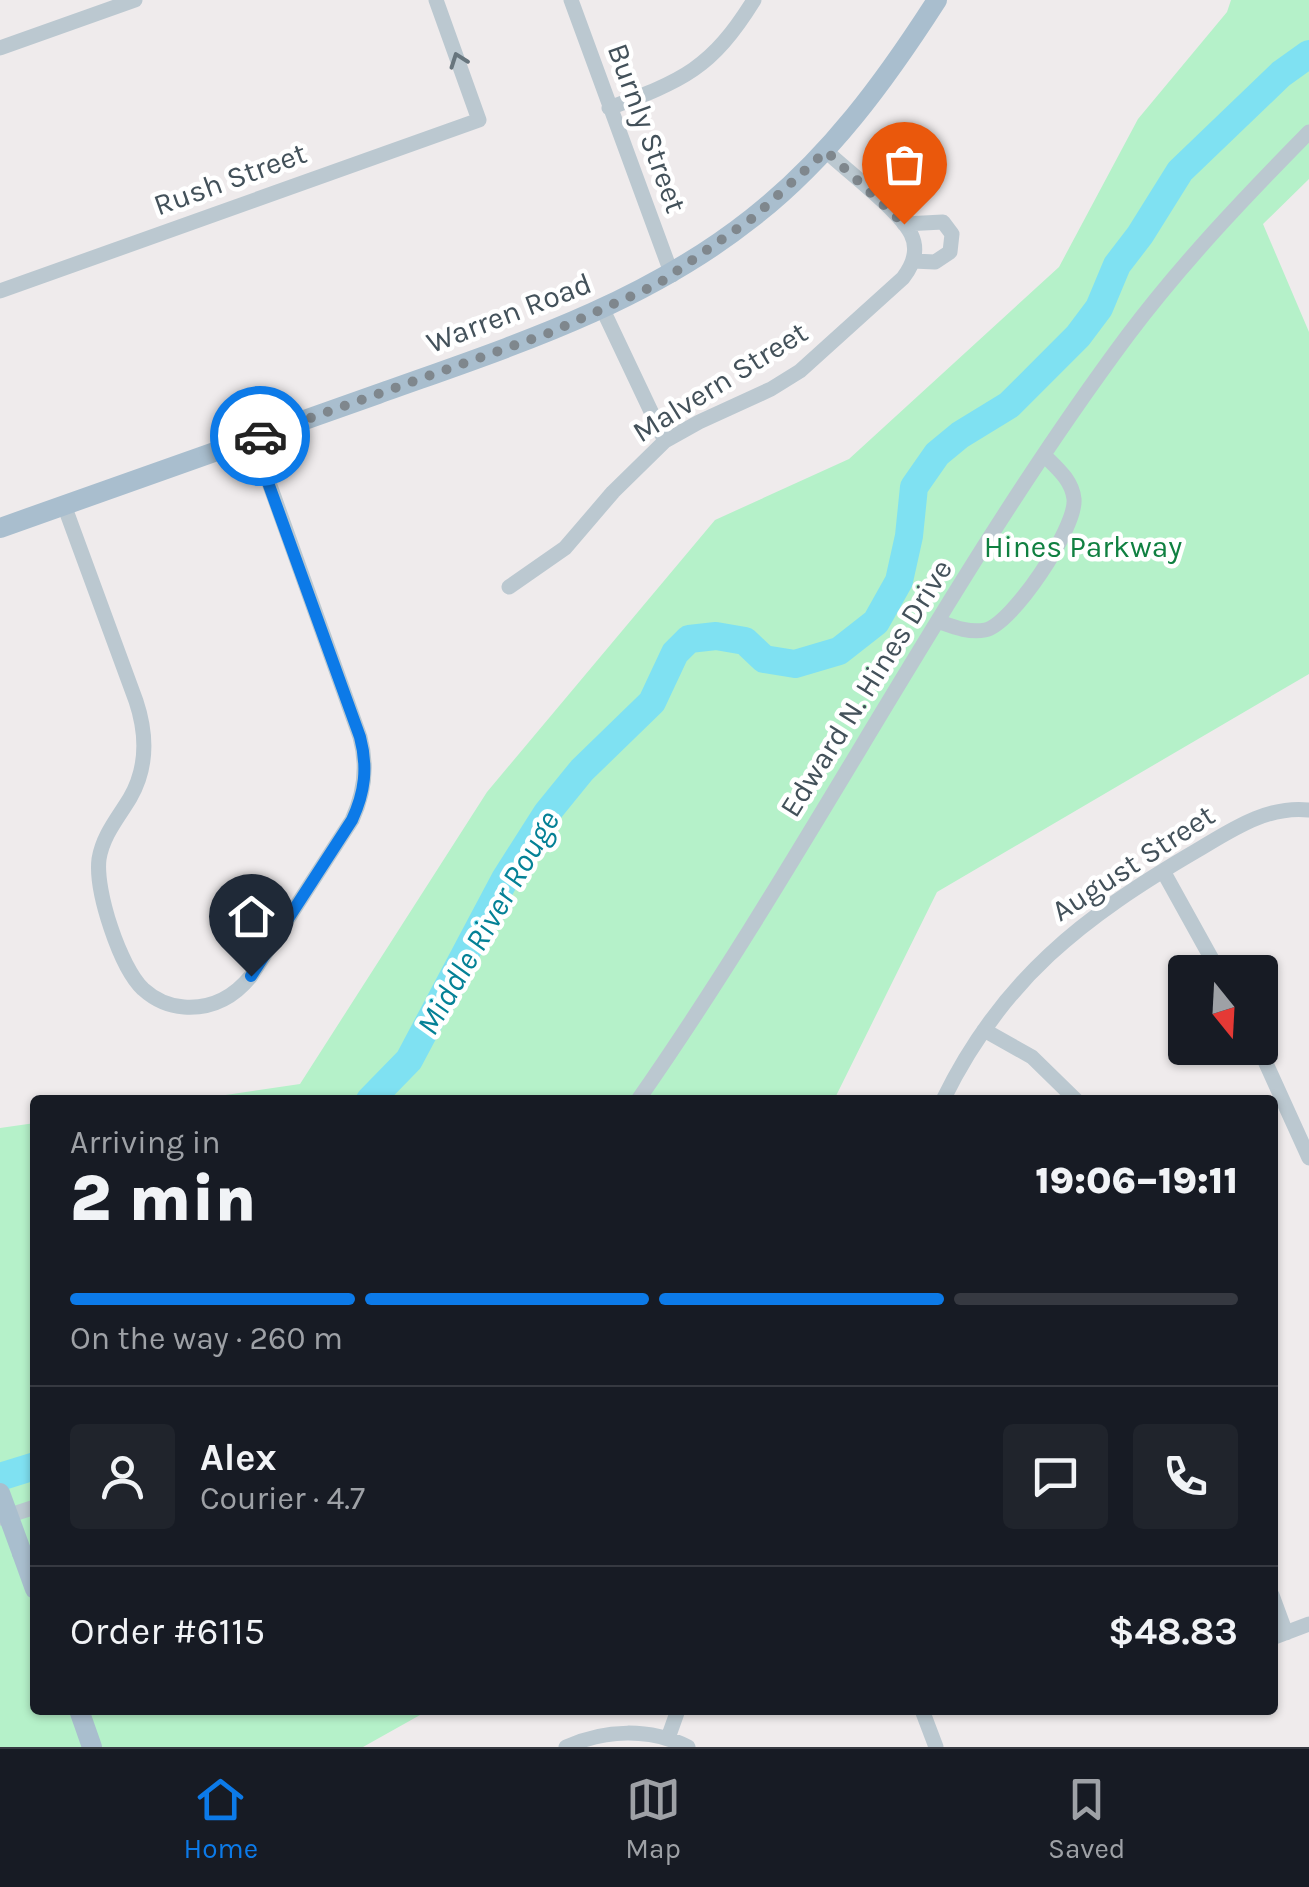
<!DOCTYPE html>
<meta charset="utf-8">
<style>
body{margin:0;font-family:Karla,sans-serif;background:#20242c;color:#f1f3f6;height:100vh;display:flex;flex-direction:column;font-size:38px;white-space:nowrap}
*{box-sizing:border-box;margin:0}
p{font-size:32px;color:#9ea1a6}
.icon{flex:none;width:55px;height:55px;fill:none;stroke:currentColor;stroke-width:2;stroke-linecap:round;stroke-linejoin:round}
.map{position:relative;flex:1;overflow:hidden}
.drawer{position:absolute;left:30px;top:1095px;width:1248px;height:620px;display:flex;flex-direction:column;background:#171b24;border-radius:10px;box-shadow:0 2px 8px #0004}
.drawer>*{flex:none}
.needle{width:65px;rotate:162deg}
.tools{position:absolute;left:1168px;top:955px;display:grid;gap:20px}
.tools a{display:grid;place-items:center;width:110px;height:110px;border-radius:10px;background:#171b24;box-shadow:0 2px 8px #0004;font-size:50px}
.pin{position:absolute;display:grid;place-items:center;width:85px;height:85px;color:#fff;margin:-102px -42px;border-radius:50% 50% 50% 0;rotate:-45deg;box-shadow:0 0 10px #0007}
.pin .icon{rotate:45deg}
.courier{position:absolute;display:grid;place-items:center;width:100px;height:100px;margin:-50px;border:8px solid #0c7ae8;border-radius:50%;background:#fff;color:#222;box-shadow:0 2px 12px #0007}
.summary em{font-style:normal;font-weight:800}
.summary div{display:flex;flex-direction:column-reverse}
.summary{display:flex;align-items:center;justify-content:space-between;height:170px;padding:0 40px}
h1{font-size:65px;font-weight:800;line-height:75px}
.bar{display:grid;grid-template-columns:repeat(4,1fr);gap:15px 10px;align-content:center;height:120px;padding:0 40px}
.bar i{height:12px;border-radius:8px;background:#363941}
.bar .on{background:#0c7ae8}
.bar p{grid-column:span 4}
.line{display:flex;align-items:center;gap:25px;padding:0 40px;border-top:2px solid #363941}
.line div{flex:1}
.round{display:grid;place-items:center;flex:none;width:105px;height:105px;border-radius:10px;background:#20242c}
.tab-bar{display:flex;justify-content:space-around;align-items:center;height:140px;border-top:2px solid #363941;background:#171b24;font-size:28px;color:#9ea1a6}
.tab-bar a{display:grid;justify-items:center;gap:5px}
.tab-bar .on{color:#0c7ae8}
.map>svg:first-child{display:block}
</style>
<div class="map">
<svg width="1309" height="1747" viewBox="0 0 1309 1747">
<rect width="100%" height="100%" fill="#efebec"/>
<path fill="#b5f1c9" d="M1231,0h78v179l-46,45 46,108v342l-372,218 -103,208h-642l108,-16 187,-292 228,-272 134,-61 210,-192 79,-148 89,-107z
M35,1123v587h394l-66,37h-363v-619z"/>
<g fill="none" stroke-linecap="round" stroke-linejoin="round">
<path stroke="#7fe1f2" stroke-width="28" d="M370,1100l39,-40 96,-181 42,-66 35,-43 70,-68 23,-49 14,-14 27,-3 29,5 19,18 31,5 44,-13 37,-29 23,-41 10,-45 5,-49 23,-33 23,-19 49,-30 69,-69 21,-28 18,-43 23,-30 40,-64 101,-97 28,-20
M0,1477l35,-11"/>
<path stroke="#bbc8d0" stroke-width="15" d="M571,0l101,275
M0,48l135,-48
M609,108c75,-28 102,-39 145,-108
M904,224l39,-2 9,12 -2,18 -15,10 -22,-1
M0,291l479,-171 -43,-120
M603,310l62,131
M64,505l72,196c11,33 12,66 -6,97 -12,20 -27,37 -31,61 -4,32 21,108 44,130 11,10 26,17 41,18 28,2 50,-10 67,-31l101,-156c13,-28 16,-54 8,-83l-107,-299
M509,587l56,-39 48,-56 52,-51 34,-19 72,-33 29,-18 103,-93c10,-13 16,-28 8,-44 -12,-24 -64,-63 -85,-83
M940,622c14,5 29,11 45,8 27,-5 92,-103 89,-131 -2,-19 -17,-31 -30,-44
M1163,871l56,101
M984,1030l48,27 44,43
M1259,1048l50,110
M638,1100c173,-248 309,-522 490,-765 55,-73 117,-138 181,-203
M943,1100c59,-121 140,-183 253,-249 34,-20 71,-46 113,-41
M1,1518l34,-11
M1272,1595l14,38
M1272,1638l37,-14
M922,1710l14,37
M668,1738l10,-28
M566,1747c39,-18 84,-19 122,0"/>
<path stroke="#a9bece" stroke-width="20" d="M0,528c126,-45 252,-90 378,-134 131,-47 263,-88 374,-176 77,-60 133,-137 185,-218
M22,1553l13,36
M79,1710l13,37"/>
<path stroke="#a9bece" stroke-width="20" d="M0,1493l22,60"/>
</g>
<defs><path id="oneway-chevron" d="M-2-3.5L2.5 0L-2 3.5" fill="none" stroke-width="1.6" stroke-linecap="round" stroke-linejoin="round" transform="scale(2.5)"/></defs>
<use stroke="#67757d" href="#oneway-chevron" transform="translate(458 60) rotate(-110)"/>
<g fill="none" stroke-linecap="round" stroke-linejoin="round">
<path stroke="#7f878d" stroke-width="10" stroke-dasharray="0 18" d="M260,436l289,-103 109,-49 96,-67 72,-66 78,73"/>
<path stroke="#0c7ae8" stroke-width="12" d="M251,976l101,-156c13,-28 16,-53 8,-83l-94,-260 -12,-39 6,-2"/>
</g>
<g text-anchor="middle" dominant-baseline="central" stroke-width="9" stroke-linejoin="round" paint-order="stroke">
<g font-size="30" fill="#43515a" stroke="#fff">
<text transform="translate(647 128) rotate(70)">Burnly Street</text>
<text transform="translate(230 179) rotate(-20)">Rush Street</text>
<text transform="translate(509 313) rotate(-21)">Warren Road</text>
<text transform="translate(720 382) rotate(-32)">Malvern Street</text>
<text transform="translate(866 688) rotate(-58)">Edward N. Hines Drive</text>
<text transform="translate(1133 863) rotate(-33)">August Street</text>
</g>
<g font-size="30" fill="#108041" stroke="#fff">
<text x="1083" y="547">Hines Parkway</text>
</g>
<g font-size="32" font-style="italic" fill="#048196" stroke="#fff">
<text transform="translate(488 923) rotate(-60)">Middle River Rouge</text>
</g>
</g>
</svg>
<div class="tools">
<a><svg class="needle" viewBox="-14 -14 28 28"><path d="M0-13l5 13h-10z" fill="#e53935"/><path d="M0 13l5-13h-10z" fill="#9ea1a6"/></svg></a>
</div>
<div class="pin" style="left:904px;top:224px;background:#ea580c"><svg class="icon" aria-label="bag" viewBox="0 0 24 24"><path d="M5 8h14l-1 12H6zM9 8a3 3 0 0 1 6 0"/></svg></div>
<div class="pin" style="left:251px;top:976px;background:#1f2937"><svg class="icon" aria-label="home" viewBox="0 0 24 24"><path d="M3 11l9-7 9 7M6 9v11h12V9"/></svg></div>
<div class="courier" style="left:260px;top:436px"><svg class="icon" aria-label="car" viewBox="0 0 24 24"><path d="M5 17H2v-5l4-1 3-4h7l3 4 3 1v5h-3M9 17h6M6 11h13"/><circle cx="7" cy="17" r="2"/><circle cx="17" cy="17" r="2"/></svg></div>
<section class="drawer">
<div class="summary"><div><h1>2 min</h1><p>Arriving in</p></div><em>19:06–19:11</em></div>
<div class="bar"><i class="on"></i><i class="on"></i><i class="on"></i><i></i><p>On the way · 260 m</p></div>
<div class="line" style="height:180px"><a class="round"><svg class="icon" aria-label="person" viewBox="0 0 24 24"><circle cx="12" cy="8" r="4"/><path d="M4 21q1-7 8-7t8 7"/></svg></a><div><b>Alex</b><p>Courier · 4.7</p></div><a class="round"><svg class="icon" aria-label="chat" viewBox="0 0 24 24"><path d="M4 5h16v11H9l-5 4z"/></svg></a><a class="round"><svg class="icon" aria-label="phone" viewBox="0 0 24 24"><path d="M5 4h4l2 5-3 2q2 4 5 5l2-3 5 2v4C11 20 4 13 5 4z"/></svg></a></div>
<div class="line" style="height:130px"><div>Order #6115</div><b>$48.83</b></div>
</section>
</div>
<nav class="tab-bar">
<a class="on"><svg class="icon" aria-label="home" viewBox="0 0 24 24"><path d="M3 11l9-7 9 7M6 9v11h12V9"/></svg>Home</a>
<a><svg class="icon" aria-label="map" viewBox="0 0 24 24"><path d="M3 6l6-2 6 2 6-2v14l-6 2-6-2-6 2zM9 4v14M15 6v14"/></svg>Map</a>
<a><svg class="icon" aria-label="saved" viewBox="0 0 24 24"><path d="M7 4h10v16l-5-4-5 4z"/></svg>Saved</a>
</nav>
